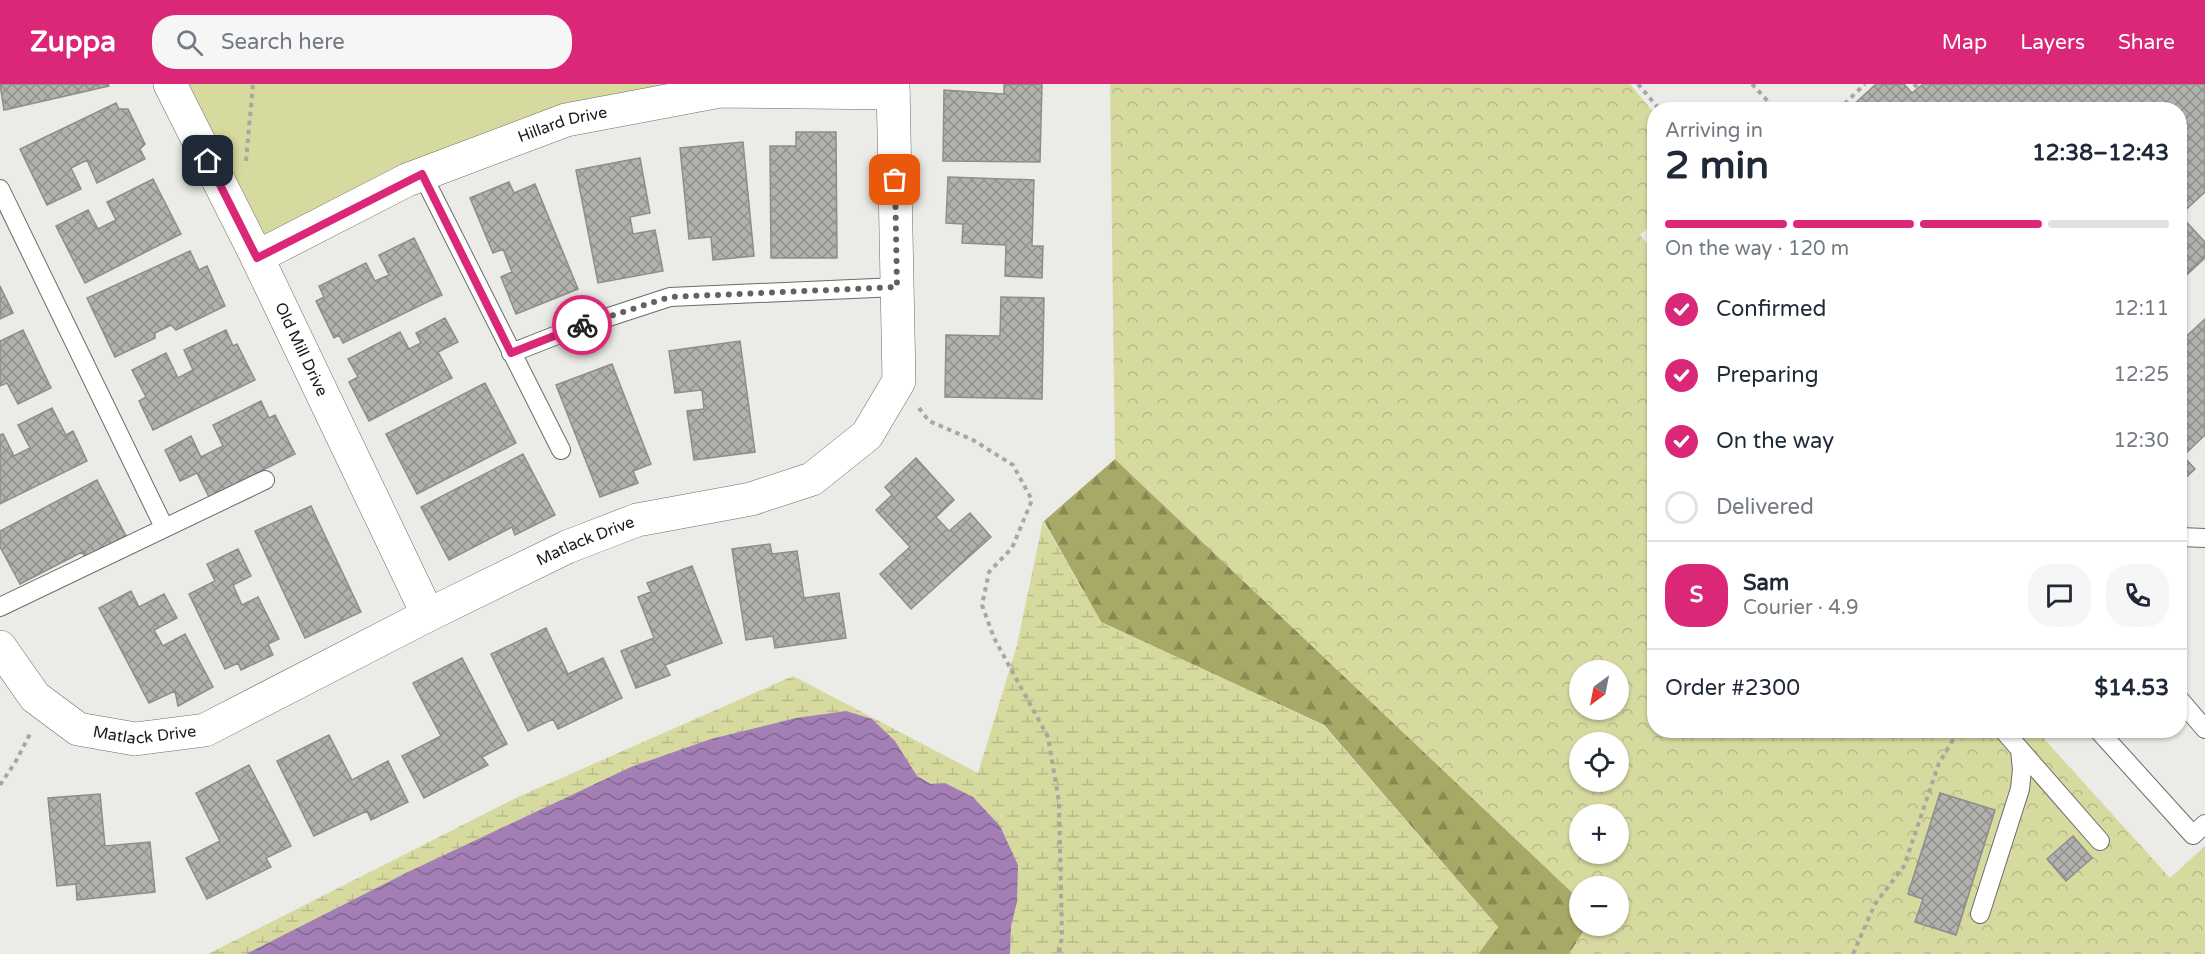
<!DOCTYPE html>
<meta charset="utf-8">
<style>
body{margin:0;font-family:"Varela Round",sans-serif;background:#f6f6f7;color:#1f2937;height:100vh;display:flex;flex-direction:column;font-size:22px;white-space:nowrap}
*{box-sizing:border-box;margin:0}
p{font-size:20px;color:#747a83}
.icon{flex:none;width:33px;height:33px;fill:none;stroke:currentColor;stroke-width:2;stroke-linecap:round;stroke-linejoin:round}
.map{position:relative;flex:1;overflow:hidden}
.drawer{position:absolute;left:1647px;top:18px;width:540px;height:636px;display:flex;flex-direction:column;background:#fff;border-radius:24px;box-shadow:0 2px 4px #0004}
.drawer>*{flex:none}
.needle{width:39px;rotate:212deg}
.buttons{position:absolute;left:1569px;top:576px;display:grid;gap:12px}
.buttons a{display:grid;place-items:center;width:60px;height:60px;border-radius:50%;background:#fff;box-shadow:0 2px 4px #0004;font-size:30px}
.pin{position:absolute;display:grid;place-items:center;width:51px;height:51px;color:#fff;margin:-26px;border-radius:12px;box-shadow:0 3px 9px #0006}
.courier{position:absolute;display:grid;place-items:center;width:60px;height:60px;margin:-30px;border:4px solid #db2777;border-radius:50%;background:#fff;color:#222;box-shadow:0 2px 8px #0007}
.headline em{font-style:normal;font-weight:700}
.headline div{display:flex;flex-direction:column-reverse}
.headline{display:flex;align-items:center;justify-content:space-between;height:102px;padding:0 18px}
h1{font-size:39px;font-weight:700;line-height:45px}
.bar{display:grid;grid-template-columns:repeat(4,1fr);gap:9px 6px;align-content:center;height:72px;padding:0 18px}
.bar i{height:8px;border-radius:4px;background:#e0e1e3}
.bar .active{background:#db2777}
.bar p{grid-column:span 4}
.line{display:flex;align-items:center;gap:15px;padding:0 18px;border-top:2px solid #e0e1e3}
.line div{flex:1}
.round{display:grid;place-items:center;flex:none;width:63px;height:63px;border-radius:24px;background:#f6f6f7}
ol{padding:0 18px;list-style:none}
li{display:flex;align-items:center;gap:18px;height:66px}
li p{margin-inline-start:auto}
li .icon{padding:6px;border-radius:50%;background:#db2777;color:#fff;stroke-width:4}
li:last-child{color:#747a83}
li i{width:33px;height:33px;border:3px solid #e0e1e3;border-radius:50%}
header{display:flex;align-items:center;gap:36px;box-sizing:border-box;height:84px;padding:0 30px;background:#db2777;color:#fff}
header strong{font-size:28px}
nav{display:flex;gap:33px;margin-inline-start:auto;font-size:21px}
.search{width:420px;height:54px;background:#f6f6f7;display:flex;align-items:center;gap:15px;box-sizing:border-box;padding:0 21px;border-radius:24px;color:#747a83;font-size:22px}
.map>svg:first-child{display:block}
</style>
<header>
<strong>Zuppa</strong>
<div class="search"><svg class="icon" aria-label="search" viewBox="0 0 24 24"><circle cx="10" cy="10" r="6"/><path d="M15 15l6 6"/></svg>Search here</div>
<nav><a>Map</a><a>Layers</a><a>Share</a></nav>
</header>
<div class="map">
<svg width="2205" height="870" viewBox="0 0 2205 870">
<defs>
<pattern id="forest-firs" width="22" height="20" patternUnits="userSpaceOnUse" patternTransform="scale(1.5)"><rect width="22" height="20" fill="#a7aa66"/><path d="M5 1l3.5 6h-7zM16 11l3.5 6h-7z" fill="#878a53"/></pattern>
<pattern id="wetland-marsh" width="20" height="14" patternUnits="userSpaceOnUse" patternTransform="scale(1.5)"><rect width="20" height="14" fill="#d7da9f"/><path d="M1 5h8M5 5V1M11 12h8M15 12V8" fill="none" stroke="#b8ba88"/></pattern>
<pattern id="park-crowns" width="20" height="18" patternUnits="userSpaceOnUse" patternTransform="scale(1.5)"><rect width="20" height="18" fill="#d7da9f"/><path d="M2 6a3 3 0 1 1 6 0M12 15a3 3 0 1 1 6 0" fill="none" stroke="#b8ba88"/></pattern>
<pattern id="water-waves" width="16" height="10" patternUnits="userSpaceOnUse" patternTransform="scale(1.5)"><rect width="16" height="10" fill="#a37fb6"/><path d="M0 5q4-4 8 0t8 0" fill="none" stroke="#846793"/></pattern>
<pattern id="building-cross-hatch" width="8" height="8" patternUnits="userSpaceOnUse" patternTransform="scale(1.5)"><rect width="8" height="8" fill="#b1b1ad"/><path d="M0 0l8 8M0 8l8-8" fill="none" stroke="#8f8f8c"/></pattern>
</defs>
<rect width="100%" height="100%" fill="#ebebe7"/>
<path fill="#d7da9f" d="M170,0h723l-327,36 -309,137z"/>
<path fill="url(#forest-firs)" d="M1115,375l464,440 1,27h7l-18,28h-91l20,-27 -174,-202 -223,-103 -57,-101z"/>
<path fill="url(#wetland-marsh)" d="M1043,437l58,101 222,103 175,202 -20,27h-1270l308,-156 277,-122 185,97 39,-128z"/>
<path fill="url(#park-crowns)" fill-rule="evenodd" d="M1110,0h520l24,29v109l-14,13 14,17v478l383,1 133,147 35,-32v108h-636l18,-28h31v-40h-38l-1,13 -464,-440zM1580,586h38v40h-38zM1580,658h38v40h-38zM1580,730h38v40h-38z"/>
<path fill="url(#water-waves)" d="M846,627l26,8 23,22 22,35 14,8 14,-1 28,14 27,29 18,39 -1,37 -6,24 -1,28h-764l162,-82 223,-105 80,-28 85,-21z"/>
<path fill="url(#building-cross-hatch)" stroke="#8d8e8a" stroke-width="1.5" d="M0,0h108l1,2 -105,24z
M1004,0h38l-2,78 -97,-1 1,-71 60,4z
M1876,0h28l8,9 11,-9h282v108l-25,23 25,27v16l-25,23v-171h-332z
M116,19l3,6h9l17,35 -5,5 5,10 -48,24 -10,-23 -16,8 10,21 -34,16 -27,-56z
M796,48h40l1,126h-66l-1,-112h26z
M743,58l11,114 -41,4 -2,-23 -22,2 -9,-91z
M640,74l10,55 -20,4 3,17 22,-4 8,41 -65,12 -22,-113z
M948,93l86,3 -2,66h11l-1,32 -37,-2 1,-31 -44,-2 1,-19 -17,-1z
M153,95l28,55 -96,49 -29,-57 32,-16 10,19 18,-9 -9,-18z
M509,98l5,11 21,-9 43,105 -62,25 -15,-37 11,-5 -9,-23 -10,4 -23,-55z
M414,154l28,57 -99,48 -4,-8 -5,3 -18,-37 8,-4 -5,-11 47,-23 9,18 14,-6 -10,-20z
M190,167l9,19 8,-4 18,40 -49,24 -5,-5 -16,8v5l-40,19 -28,-59z
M0,202l13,27 -13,6z
M1001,213l43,1 -2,101 -97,-2 1,-62 54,1z
M445,234l13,24 -20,10 14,26 -83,43 -20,-39 9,-5 -10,-18 52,-27 9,17 12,-6 -5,-10z
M2205,235v116l-22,21 12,13 -15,14v-141z
M23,246l28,58 -33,16 -11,-21 -7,3v-45z
M226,246l7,16 4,-2 18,36 -102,50 -14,-29 7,-4 -14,-27 34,-17 12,25 15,-8 -9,-20z
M740,257l15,111 -61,8 -7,-49 17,-2 -2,-19 -27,3 -6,-42z
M612,280l39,100 -18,7 5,12 -38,14 -44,-112z
M485,299l31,60 -99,51 -31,-60z
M261,317l8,17 6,-3 20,39 -86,43 -12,-24 -17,8 -15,-31 26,-14 10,21 22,-11 -10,-21z
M52,324l14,27 7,-4 14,30 -87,43v-69l3,-1 11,22 16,-8 -12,-23z
M523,370l32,61 -40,20 -3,-8 -63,33 -28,-53z
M916,374l38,42 -18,17 13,14 21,-18 21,24 -80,72 -31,-35 30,-27 -34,-37 16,-15 -7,-8z
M97,396l29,56 -41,21 -3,-5 -62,32 -20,-37v-16z
M311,422l50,106 -56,26 -50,-107z
M770,460l2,10 25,-3 7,47 35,-5 7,45 -71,10 -2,-12 -27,4 -14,-91z
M238,465l13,27 -18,9 9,20 16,-8 21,42 -11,5 5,11 -32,15 -3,-7 -13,6 -36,-75 26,-13 -8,-17z
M692,482l30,77 -57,22 5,10 -34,13 -15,-37 33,-13 -16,-41 13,-5 -4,-9z
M131,507l8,16 25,-13 13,24 -23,12 9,16 22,-12 28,53 -35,19 -3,-15 -26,12 -50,-95z
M546,544l22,46 35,-16 19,40 -64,31 -5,-10 -25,12 -37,-77z
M462,574l45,86 -25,13 6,8 -64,33 -22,-42 39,-20 -28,-53z
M329,651l23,45 36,-19 20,41 -37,18 -4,-9 -53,25 -37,-75z
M249,681l42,81 -25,12 5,9 -64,32 -21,-41 34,-17 -24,-48z
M1940,709l55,17 -39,125 -41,-13 8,-23 -15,-5z
M100,710l5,52 45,-4 5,50 -78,8 -1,-16 -19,2 -9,-88z
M2073,752l19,22 -26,23 -19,-22z"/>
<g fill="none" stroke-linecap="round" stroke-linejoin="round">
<g stroke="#6b6b67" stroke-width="20">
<path id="service" d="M422,90l139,276
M0,105l164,338
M511,269l64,-25 95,-31 227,-10
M2180,453l25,1
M0,523l265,-127
M2180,616l25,29
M2003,646l97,111
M2098,646l95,105 12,-11
M1980,830l40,-125 2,-20 -2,-19"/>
</g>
<g stroke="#6b6b67" stroke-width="34">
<g id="minor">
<path id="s1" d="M170,0l87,173 171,358"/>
<path id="s2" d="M257,173l150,-77 159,-60 154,-29 173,2"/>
<path id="s3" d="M0,563l35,50 43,32 57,10 70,-9 223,-115 139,-68 70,-27 114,-21 61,-20 55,-44 32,-54 -6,-297"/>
</g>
</g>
<path stroke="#a7a7a4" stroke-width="4" stroke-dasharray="4.5 4.5" stroke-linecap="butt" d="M1638,0l22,26
M1752,0l24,26
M1914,0l4,4
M1838,26l27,-26
M246,77l7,-77
M919,324l10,13 44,19 40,25 19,35 -20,48 -23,24 -7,33 12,33 54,99 11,65 3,135 -3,17
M0,701l16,-24 14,-27
M1853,870l22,-50 29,-38 35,-103 20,-33"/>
<use href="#service" stroke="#fff" stroke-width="18"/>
<use href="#minor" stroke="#fff" stroke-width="33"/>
</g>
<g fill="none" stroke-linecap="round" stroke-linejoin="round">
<path stroke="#626260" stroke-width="6" stroke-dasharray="0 10.8" d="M582,241l88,-28 227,-10 -2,-107"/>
<path stroke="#db2777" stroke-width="8" d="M208,77l49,97 165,-84 89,179 71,-28"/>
</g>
<g text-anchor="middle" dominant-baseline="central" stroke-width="6" stroke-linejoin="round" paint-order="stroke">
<g font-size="16" fill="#191918" stroke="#fff">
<text stroke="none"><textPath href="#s2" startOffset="334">Hillard Drive</textPath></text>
<text stroke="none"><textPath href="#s1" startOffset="296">Old Mill Drive</textPath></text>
<text stroke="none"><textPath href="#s3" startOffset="668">Matlack Drive</textPath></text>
<text stroke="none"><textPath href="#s3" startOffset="182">Matlack Drive</textPath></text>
</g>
</g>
</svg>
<div class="buttons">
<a><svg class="needle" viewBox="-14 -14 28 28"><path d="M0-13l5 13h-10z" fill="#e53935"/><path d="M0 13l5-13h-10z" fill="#747a83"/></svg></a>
<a><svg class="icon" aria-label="locate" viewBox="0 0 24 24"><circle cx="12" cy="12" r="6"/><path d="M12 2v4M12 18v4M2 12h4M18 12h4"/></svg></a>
<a>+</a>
<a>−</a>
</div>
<div class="pin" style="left:895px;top:96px;background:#ea580c"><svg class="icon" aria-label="bag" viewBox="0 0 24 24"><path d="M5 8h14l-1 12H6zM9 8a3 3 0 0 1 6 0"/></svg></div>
<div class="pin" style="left:208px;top:77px;background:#1f2937"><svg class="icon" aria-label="home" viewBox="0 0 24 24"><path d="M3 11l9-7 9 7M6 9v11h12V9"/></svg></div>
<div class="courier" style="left:582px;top:241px"><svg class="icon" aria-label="bike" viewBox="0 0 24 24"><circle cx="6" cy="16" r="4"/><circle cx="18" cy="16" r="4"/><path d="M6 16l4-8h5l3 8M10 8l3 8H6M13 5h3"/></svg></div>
<section class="drawer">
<div class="headline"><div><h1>2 min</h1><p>Arriving in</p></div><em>12:38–12:43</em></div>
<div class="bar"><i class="active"></i><i class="active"></i><i class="active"></i><i></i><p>On the way · 120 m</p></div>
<ol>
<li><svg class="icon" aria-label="check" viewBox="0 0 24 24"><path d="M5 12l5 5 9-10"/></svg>Confirmed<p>12:11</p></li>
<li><svg class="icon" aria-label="check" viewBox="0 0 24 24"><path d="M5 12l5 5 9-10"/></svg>Preparing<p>12:25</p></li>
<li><svg class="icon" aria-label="check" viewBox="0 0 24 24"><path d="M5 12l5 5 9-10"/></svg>On the way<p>12:30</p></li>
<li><i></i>Delivered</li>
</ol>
<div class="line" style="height:108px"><b class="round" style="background:#db2777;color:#fff">S</b><div><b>Sam</b><p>Courier · 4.9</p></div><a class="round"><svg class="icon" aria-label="chat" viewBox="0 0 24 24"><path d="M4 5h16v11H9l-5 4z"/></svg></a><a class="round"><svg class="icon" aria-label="phone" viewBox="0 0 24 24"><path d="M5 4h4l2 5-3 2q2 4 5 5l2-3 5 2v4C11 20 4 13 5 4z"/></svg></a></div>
<div class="line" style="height:78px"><div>Order #2300</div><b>$14.53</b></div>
</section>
</div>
